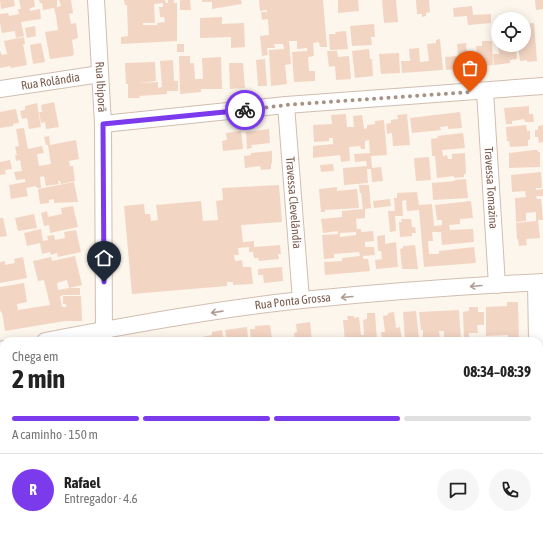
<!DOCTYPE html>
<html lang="pt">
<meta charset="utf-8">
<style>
body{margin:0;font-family:"Asap Condensed",sans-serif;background:#f6f6f6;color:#222;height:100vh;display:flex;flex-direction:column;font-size:15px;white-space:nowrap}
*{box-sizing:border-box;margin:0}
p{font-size:13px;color:#767676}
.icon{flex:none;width:22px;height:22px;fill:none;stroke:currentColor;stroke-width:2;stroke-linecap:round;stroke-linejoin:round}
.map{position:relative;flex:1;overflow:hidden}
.side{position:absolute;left:0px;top:337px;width:543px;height:196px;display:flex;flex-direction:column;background:#fff;border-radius:12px 12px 0 0;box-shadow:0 2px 10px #0003}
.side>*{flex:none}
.controls{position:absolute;left:491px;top:12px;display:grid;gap:8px}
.controls a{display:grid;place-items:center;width:40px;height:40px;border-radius:50%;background:#fff;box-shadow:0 2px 10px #0003;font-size:20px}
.pin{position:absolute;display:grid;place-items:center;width:34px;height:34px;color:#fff;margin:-41px -17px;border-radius:50% 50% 50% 0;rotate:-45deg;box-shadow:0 0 4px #0007}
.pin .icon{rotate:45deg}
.courier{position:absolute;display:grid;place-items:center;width:40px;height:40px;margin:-20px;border:3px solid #7c3aed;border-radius:50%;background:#fff;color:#222;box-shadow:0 1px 5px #0007}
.headline em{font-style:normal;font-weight:700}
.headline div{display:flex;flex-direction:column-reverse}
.headline{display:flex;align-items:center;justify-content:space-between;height:68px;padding:0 12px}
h1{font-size:26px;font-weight:700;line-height:30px}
.bar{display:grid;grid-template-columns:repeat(4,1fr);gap:6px 4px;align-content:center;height:48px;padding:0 12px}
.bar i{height:5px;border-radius:3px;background:#e0e0e0}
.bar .current{background:#7c3aed}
.bar p{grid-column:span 4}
.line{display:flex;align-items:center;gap:10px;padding:0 12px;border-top:1px solid #e0e0e0}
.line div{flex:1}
.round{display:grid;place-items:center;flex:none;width:42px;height:42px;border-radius:21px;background:#f6f6f6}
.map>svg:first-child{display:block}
</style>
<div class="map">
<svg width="543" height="533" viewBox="0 0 543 533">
<rect width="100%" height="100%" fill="#fdf6ec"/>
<path fill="#f3d5c3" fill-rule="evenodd" d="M0,0h14l1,6 -14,3z
M19,0h15l1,7 -5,1v3l10,-2 1,10 -20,3 3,14 -8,2 -1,-7 -13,2 -2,-10v-9l8,-1 1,3 10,-2 -1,-5h3z
M39,0h18v7l4,-1 -2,-6h12l2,13 -4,1 2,10 5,-1 2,15 -6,2 2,14 -2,2 -22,3 -5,-27 13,-2 -2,-14 -2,-8 -11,2 -1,-7h-2z
M124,0h41l1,3h2v-3h6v3h3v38l-56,3v-7l7,-1 -1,-31h-2zM163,3v4h-4l1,10h4l1,5 -8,1v2h-14v-2h12l-1,-19z
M180,0h10l1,10h-11z
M202,0h39l1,4 -30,5v-7h-10z
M259,0h64l4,47h-7l-1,-5 -6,1 1,13 -6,1 1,14h6v10l-21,1 -2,-30 15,-1v-3l-10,1v-8h-8l2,23 -6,1 2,19 -16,2 -2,-36 15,-1 -1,-5h-9l1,4h-8l1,7 -6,1 -2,-20 9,-1 -1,-16 -6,1 -1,-8h6v-2l-7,1z
M338,0h20l1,11 -21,2z
M382,0h14l2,22 -14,1z
M416,0h13l1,12 -4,1v3l-4,1v-3h-5z
M535,0h8v9l-7,1z
M472,6l1,9 18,-1v9l-23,2 -1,-9 -13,1 -1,-9z
M222,17v7l22,-1 1,24 -14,1v-11l-31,1v-20z
M534,23l3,38 -10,1v-2l-7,1 -2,-16h6v-21z
M374,24l1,13h-4l1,8 -20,1 -2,-20z
M35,26l1,10 -9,2 -2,-10z
M346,31l2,18 -18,1 -1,-16h7l-1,-2z
M24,37l1,7h-2l4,21 -16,3 -1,-2 -10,2v-17l2,4 5,-1 -3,-13z
M440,39l3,31 -41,3 -1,-12h9l-1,-12 10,-1 1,14 9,-1 -2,-17 9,-1v-3z
M482,41h10l1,24 -22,2 -1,-11h7l-1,-10h6z
M41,43l4,19 -12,2 -3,-19z
M466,43l2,25 -22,2 -1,-13 13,-1 -1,-12z
M177,44h7v8h-7z
M503,45h13l1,14 -7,1v3l-16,2 -1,-11h6l-1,-7h5z
M369,49l1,10h2l1,17 -18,2 -3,-27z
M327,51h10l1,6 11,-1 2,23 -15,1 -1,-14 -6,1z
M399,53l1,20 -19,1 -2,-20z
M179,56h11v7h4l1,16h8l-1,-21 19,-1 1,32h-21v3l-21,2z
M265,59l2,27h-9l-2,-26z
M173,60l1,21h4v10h-11v3l-28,2 1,2h-12v-14h-2l-1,-21 30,-1 1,19 -18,2 20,-1v6l4,-1 -2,-26z
M229,63h14l2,25 -15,1z
M54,102l5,25 -13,2 -1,-7 -4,1 -2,-11h3l-1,-7z
M37,103l4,24 -12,2 -2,-11 -5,1 -2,-8 5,-1v-4z
M529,106v8h4l1,8h-9l-1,-3 -12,2v3h-6l-2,-16z
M16,109l3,14 -6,1v2l-13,2v-16z
M460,112l2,16 -14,1v-3l-8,1 1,3 -29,3 -2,-15z
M346,114l1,13h7l-1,-11 9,-1 2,14 3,-1v-3l8,-1v-3l9,-1 3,35 -16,1 1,12 9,-1 2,14 -11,1 -1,-13h-4l1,14 -24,2 -1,-17 24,-2 -1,-5 -11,1 -1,-8 16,-1 -1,-13 -4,1v8h-4l-1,-3 -11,1 1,14 -9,1 -1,-7 -27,3v-12l20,-2v-6h-4v3l-15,1 -1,-17 19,-1 -1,-9z
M407,114l3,31 -17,1 -1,-13 -5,1 -1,-10 5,-1v-3l7,-1 -1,-4z
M526,125l1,6h3v9h-2v6l-18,1 -1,-6h-2l-1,-14z
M543,125v17l-4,1 -1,-6h-3v-7h3v-4z
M24,128l4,21 14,-3 2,7 -7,1 2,12 12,-2 -3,-19h-2l-2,-8 5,-1 1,9 26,-5 3,19 -10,2 1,5h3l2,15 -14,3 -1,-3h-2l1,3 -13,2 -2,-10 -4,1 1,11h-4l-1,-2 -10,2 2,8 -17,3 -2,-14 16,-3v-3l-9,1 -2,-8 8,-1 -2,-11 -4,1 -1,-6h2l-2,-8 4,-1 -3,-17z
M269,129l1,14 -19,2 1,3 -5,1 -1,-17z
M241,131l2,18 -20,2 -1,-10 5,-1 -1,-7z
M463,133l2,15 -23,2 1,6 4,-1 1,4h4v-5l13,-1 1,21h-2v3l-10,1v-2l-17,2 -2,-22h-3l-1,-17 7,-1 -1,-2z
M534,150h4v2h2v15l-31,1v-15z
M272,151v12l-1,1v5l-10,1 -1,-4 -15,2 -1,-12 7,-1v-2z
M429,157l2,23 -15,1 -2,-23z
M10,160l2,9 -7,1 1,4 -6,1v-13z
M333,164l1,7 -13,1 -1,-7z
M541,172l1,16h-6v2l7,-1v7h-7l1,3h4l2,21h-5l2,18 -14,1 1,6 -8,1 -1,-7h-1l-1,-16 20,-2v-9l-10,1v8l-10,1 -1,-24 11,-1 -1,-6 -13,1 -1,-17z
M466,179l2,19 -35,2 -1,-17 23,-2 -1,-1z
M74,182l4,20 -24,1v-4l-5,1v3l-9,1 -2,-15z
M279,185l3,37 -41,3 2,17 11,-1v6l26,-2 1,9h-3l1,5 -20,2 -1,-3h-4l-1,-6h-4v-5l-11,1 1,7h-5l1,6 7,-1 1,7h8l2,17 -20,1v-3h-6v4l-95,8 -8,-88 20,-2 1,10h5l1,7 7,-1 -2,-15 45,-4 2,20 15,-1 -2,-19 7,-1 -1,-12z
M359,185h10l2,23 -6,1v9l-9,1 1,10h4v3l12,-1 1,10 -9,1v5h9l1,8 -12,1v3h5l2,12 -45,4 -1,-13 18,-1v-3l18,-2 -1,-4 -25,2v4l-10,1 -2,-24 16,-1v-3l-15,2 -2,-14 21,-2v-6l21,-2 -2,-16h-1zM356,232v3l-16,2v-4z
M337,187v4l20,-2 2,19 -34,2v2h-4l-2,-23z
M417,192l2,13 13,-1 2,22 8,-1v-5h-5l-2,-15 36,-4 2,17 -13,1v5l-11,1 1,5 23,-1 1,13 -32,3 -1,-13h-9l1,9h-5l1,13h10v-3l35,-4 2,16 -52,4 -5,-57 -12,1 -1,-11 -4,1 1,15h-8l1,15 -6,1 -2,-21h7l-1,-13h3v-5z
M390,199l1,7 -17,2 -1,-7z
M73,206l5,21 -28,6 -1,-8 -5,1 -3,-13 6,-2 1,6 14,-3 -1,-6z
M34,214l3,14 -19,3 -3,-13z
M0,218h3l4,18 -7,1z
M401,219h10l1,8h3l1,6h-4v3l-12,1 -1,-15h3z
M41,229l2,12 5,-1 -1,-4 7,-1 1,5 10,-2 -1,-6 12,-2 5,22 -23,5 -1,-4 -6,2 -1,-3 -8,2 -2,-11 -13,3 -3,-13z
M385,235v9l11,-2 2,25 -22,2 -1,-9 7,-1 -1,-8h-3l-1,-15z
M415,245l3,24h-16l-2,-20 3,-1v-2z
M75,256l7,29 -13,3 -2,-8 -10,3 1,7 11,-2h11v7h-17l-3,2 2,10h4v-3h-3v-8h18l1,25h-17l-60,10 -3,-19 -1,1 -1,-4v-22l24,-4 3,19 -10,2 1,6 32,-5 -6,-25 -6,1 -5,-20 18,-4 1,4z
M23,257l4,21 -27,5v-21l5,-1v4l10,-2 -1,-4z
M282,267l1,14 -19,2 -1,-8h-5v-6z
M507,302h11l1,39h-11v-6l-22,1v-29l21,-1z
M469,307h9v5h6v13h-7l1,8h-9v5h-5l-1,-26 6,-1z
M459,310l2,31 -17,-1v-9h-5l1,10h-17v-11h-2l-2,-18z
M416,311l3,28 -14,1 -2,-28z
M394,312l2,16 4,-1 2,14h-17v-2h-3l-1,-7h4l-2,-16 5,-1v-2z
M367,313h8l2,27 -15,1v-3l-6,1v2h-11l-2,-21h5l-1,-4h7v2l5,-1 2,18h3l-1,-15 4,-1z
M310,322l2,19h-17l-1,-8 3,-1 -1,-8z
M270,325l2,13h-5v3h-16l-1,-12h5v-3z
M247,327l1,11 -7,1 1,2h-15l-2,-11z
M222,330l2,11h-50v-2l22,-1 16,-3v-3z
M0,379h4v34h-4z
M29,529h18v4h-18z
M136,529h46v4h-46z
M184,529h17v4h-17z
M224,529v4h-21v-3z
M227,529h17v4h-17z
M268,529h19v4h-19z
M295,529h12v4h-12z
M309,529h38v4h-37z
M354,529h20v4h-22v-3z
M375,529h19v4h-19z
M399,529h18v4h-18z
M420,529h14v4h-14z
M440,529h18l1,4h-19z
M461,529h27v3l-26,1z"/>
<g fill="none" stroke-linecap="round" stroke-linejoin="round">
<g stroke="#d1beb0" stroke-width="18">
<g id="minor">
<path id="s1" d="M96,0l7,124 1,215"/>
<path id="s2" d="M0,89l100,-15"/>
<path id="s3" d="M485,91l12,194"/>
<path id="s4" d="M286,105l15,195"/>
<path d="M103,124l183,-19 257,-19"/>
<path d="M536,283l1,58"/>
<path id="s5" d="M45,341c85,-16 171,-32 257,-41 80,-8 161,-14 241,-18"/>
<path d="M0,350l4,-1"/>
<path d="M539,406l4,127"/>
<path d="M0,499l4,-1"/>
<path d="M109,529v4"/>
</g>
</g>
<use href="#minor" stroke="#fff" stroke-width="16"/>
</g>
<defs><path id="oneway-shaft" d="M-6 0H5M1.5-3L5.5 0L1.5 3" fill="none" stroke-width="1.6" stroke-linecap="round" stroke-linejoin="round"/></defs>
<g stroke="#af9d94">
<use href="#oneway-shaft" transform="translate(476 286) rotate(175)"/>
<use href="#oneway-shaft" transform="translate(347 297) rotate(175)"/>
<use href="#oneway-shaft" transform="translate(217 312) rotate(172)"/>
</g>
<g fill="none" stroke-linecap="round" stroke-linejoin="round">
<path stroke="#a89285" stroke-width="4" stroke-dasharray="0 7.2" d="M245,110l41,-5 184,-13"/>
<path stroke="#7c3aed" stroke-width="5" d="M104,282l-1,-158 142,-14"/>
</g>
<g text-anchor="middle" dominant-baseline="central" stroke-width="3.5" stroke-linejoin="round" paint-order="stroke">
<g font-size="12" fill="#7a5c4d" stroke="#fffaf3">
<text stroke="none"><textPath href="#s2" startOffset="51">Rua Rolândia</textPath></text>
<text stroke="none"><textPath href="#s1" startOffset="87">Rua Ibiporã</textPath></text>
<text stroke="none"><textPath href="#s3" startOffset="97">Travessa Tomazina</textPath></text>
<text stroke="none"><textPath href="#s4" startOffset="98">Travessa Clevelândia</textPath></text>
<text stroke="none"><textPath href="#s5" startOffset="251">Rua Ponta Grossa</textPath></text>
</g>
</g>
</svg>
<div class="controls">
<a><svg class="icon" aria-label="locate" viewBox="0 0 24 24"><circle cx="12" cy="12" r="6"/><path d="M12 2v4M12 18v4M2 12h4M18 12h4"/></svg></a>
</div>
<div class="pin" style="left:470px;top:92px;background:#ea580c"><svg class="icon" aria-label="bag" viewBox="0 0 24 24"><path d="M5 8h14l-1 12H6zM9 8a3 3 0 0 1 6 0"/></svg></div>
<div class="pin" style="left:104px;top:282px;background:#1f2937"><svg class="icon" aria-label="home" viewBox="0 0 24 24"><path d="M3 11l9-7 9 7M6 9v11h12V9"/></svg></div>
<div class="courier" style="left:245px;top:110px"><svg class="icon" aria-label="bike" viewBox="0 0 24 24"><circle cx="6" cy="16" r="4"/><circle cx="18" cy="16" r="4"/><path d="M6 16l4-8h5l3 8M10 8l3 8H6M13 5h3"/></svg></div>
<section class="side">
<div class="headline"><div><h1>2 min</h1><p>Chega em</p></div><em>08:34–08:39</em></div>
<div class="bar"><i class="current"></i><i class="current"></i><i class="current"></i><i></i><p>A caminho · 150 m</p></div>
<div class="line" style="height:72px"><b class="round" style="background:#7c3aed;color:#fff">R</b><div><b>Rafael</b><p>Entregador · 4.6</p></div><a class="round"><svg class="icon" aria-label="chat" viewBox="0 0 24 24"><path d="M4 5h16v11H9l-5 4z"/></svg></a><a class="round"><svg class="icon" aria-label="phone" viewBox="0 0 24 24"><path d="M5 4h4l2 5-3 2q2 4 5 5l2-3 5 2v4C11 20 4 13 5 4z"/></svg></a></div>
</section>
</div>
